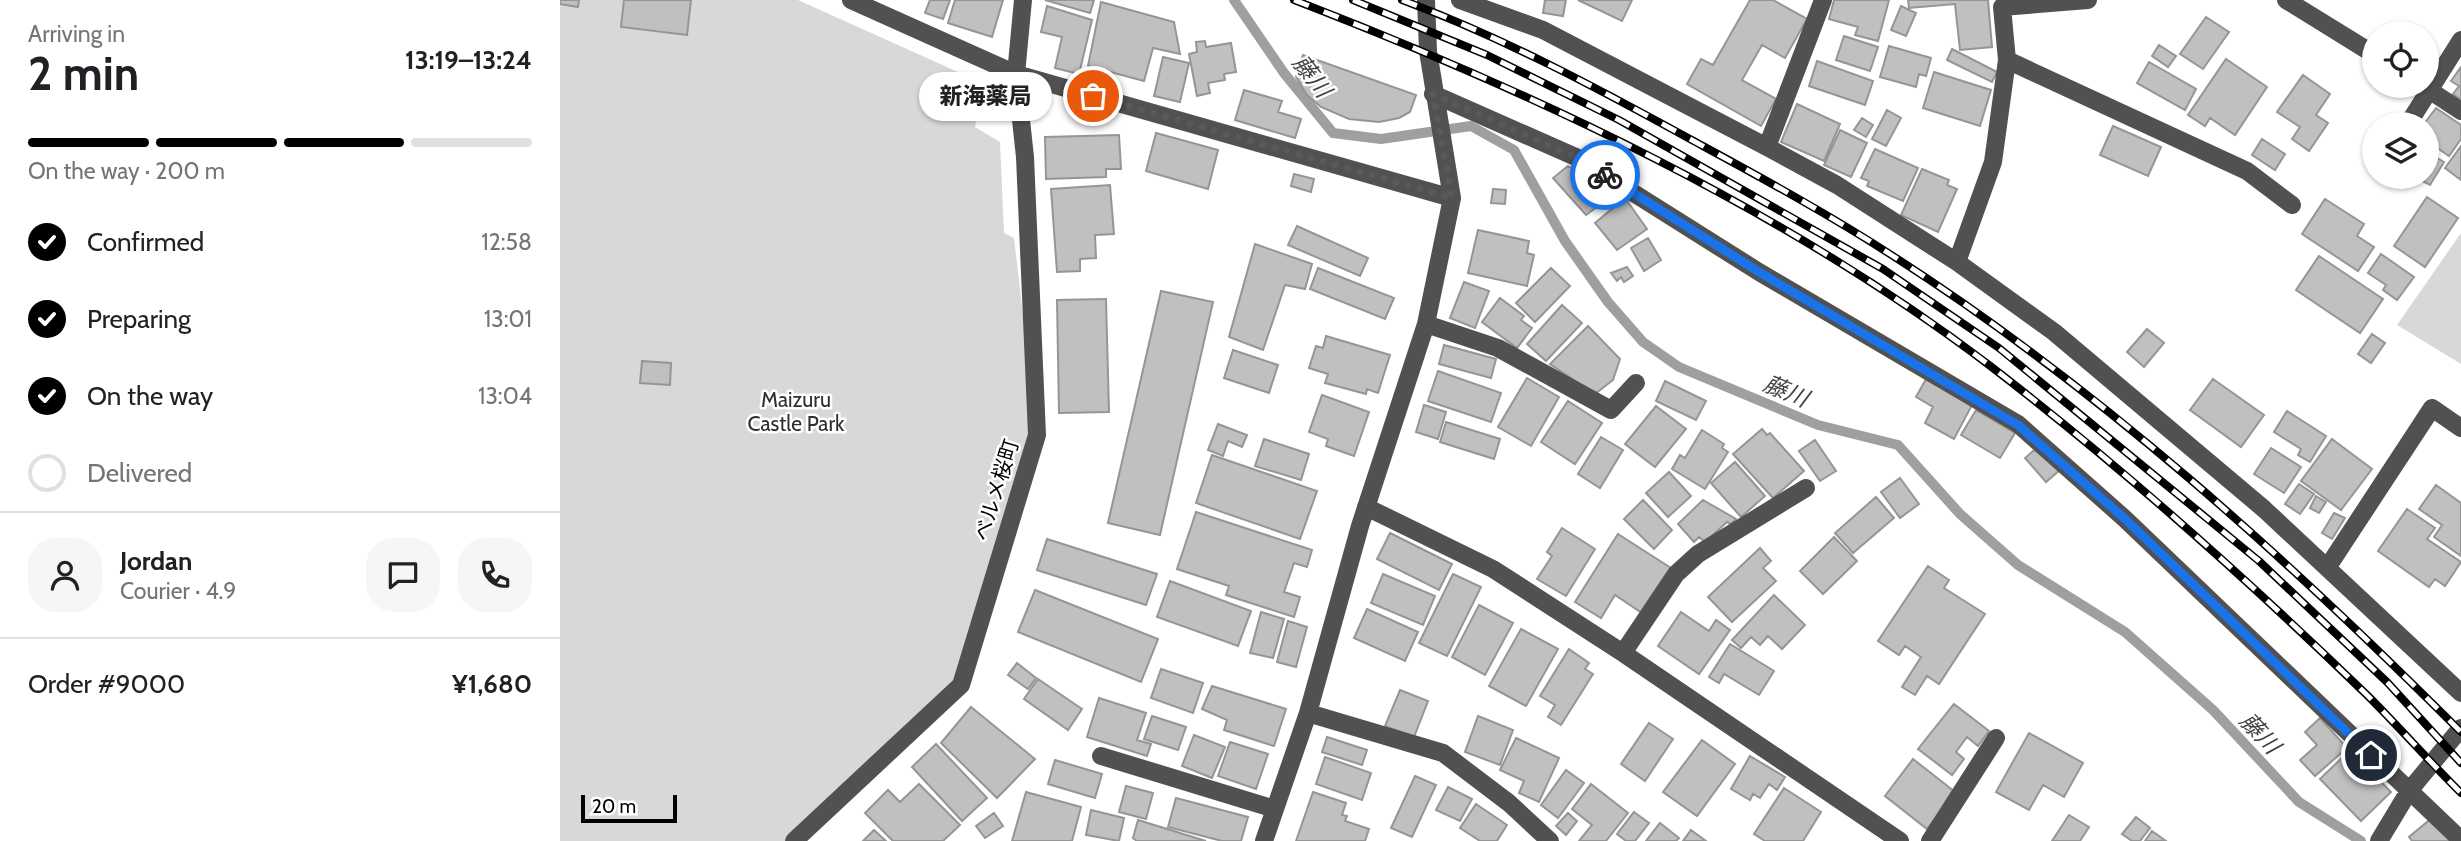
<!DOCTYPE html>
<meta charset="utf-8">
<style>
body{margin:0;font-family:Cabin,"Noto Sans JP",sans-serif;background:#f6f6f6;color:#202124;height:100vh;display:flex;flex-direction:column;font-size:26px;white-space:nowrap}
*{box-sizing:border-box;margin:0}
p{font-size:23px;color:#757577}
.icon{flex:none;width:38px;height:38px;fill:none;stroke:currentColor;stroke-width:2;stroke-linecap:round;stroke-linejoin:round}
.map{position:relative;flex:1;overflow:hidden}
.details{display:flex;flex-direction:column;background:#fff;width:560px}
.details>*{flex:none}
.fabs{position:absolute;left:1802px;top:21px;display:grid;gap:14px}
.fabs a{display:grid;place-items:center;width:77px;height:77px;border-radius:50%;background:#fff;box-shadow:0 2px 5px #0004;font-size:35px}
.scale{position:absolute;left:21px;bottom:18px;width:96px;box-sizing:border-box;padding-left:7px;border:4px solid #000;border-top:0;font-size:19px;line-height:24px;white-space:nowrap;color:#000;-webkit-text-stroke:5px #fff;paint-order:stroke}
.pin{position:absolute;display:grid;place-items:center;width:60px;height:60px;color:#fff;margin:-30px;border:4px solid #fff;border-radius:50%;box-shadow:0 2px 7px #0007}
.courier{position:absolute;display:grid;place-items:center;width:70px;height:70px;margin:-35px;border:5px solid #1a73e8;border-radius:50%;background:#fff;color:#222;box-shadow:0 2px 9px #0007}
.bubble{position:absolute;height:49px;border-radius:24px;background:#fff;box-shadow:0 2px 5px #0004;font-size:23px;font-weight:800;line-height:49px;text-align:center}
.head em{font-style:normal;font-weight:800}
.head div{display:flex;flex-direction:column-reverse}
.head{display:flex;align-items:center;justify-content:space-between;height:119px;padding:0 28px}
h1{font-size:46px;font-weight:800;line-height:52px}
.bar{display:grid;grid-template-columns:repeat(4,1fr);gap:10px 7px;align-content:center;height:84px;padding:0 28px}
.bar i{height:9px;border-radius:5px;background:#e0e0e0}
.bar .current{background:#000}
.bar p{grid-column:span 4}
.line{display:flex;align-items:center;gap:18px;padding:0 28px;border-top:2px solid #e0e0e0}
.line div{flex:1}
.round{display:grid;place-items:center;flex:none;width:74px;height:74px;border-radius:28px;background:#f6f6f6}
ol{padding:0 28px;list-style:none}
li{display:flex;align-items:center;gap:21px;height:77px}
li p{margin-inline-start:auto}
li .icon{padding:7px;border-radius:50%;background:#000;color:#fff;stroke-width:4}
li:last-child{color:#757577}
li i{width:38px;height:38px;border:4px solid #e0e0e0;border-radius:50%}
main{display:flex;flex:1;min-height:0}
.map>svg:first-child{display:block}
</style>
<main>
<section class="details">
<div class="head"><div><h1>2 min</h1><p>Arriving in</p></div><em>13:19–13:24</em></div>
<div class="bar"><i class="current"></i><i class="current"></i><i class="current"></i><i></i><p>On the way · 200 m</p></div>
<ol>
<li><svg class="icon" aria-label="check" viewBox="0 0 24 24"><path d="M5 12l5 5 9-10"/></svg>Confirmed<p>12:58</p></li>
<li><svg class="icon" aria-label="check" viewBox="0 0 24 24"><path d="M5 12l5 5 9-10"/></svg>Preparing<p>13:01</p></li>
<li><svg class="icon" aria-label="check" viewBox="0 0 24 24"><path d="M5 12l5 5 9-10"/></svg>On the way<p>13:04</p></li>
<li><i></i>Delivered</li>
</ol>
<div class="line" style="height:126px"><a class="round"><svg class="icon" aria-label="person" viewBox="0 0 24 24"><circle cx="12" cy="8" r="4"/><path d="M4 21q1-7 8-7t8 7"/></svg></a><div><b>Jordan</b><p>Courier · 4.9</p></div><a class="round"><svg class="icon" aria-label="chat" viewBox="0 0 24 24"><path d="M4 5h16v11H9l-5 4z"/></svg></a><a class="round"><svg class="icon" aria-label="phone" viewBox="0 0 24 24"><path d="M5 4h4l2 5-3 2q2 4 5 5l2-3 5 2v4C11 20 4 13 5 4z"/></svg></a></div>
<div class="line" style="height:91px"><div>Order #9000</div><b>¥1,680</b></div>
</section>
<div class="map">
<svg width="1901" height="841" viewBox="0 0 1901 841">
<rect width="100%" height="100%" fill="#fff"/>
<path fill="#d8d8d8" d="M0,0h238l180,81 2,18 -5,28 25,15 4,91 10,5 23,197 -76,250 -172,156h-229z
M1901,233v131l-64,-39z"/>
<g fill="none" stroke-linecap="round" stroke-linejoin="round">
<path stroke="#9f9f9f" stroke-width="10" d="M674,0l50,73 49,60 48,6 90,-13 43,24 51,91 43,61 35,40 36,25 139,58 80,20 62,69 58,51 107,67 88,78 86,92 62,39"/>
</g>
<path fill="#c0c0c0" stroke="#959595" stroke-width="2" d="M0,0h19l-1,7 -18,-3z
M64,0h67l-4,35 -66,-8z
M370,0h20l-7,19 -18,-6z
M395,0h48l-11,37 -44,-14z
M485,0h49l-4,13z
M985,0h21l-3,16 -20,-3z
M1018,0h54l-10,21z
M1190,0h23l34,19 -22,39 -23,-13 -20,35 34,19 -15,27 -74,-42 14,-25 12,6z
M1274,0h55l-11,41 -23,-6 3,-8 -29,-8z
M1348,0h80l4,47 -32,3 -5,-46 -46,4z
M541,2l73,20 6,32 -27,-6 -9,33 -56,-15z
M487,6l45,14 -13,54 -24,-6 7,-31 -21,-5z
M1341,6l15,7 -10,23 -15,-6z
M1646,17l23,15 -26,37 -23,-15z
M1284,36l34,11 -8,24 -34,-11z
M645,41l1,6 25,-4 5,29 -12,2 1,6 -17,3 2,10 -13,3 -8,-42 8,-2 -1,-10z
M1599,45l17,11 -8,11 -16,-11z
M1329,46l42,12 -5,18 -7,-2 -3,13 -36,-10z
M1392,49l45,23 -5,10 -45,-22z
M743,55l113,40 -6,17 -11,6 -20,4 -30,-3 -28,-12 -14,-12 -11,-18z
M603,57l26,6 -9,39 -26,-6z
M1666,59l41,28 -32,48 -25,-17 -5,8 -17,-11z
M1257,61l56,20 -8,24 -56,-19z
M1589,62l47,27 -11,21 -48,-27z
M1901,67v33l-8,-6 6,-8 -8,-5z
M1374,72l57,18 -11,36 -57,-18z
M1743,75l27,19 -14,21 12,8 -19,28 -17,-12 8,-12 -23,-15z
M684,90l38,11 -4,11 23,7 -6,19 -60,-18z
M1237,104l43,20 -16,37 -43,-19z
M1876,108l25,17v14l-12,17 -22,-15v-17h-3z
M1327,110l14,8 -15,28 -14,-7z
M1302,118l11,7 -7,12 -12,-7z
M1553,126l48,21 -13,29 -48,-21z
M1280,130l27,13 -16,34 -27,-12z
M596,133l62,17 -10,39 -62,-18z
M559,135l2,34h-15v8l-60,2 -1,-42z
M1702,139l23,15 -10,16 -23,-15z
M1901,146v34l-16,-12z
M1315,149l43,19 -15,33 -36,-15 2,-5 -8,-3z
M1867,152l17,10 -14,23 -15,-8h12z
M1008,166l48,27 -30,22 -33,-37z
M1362,169l27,11 -2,5 10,4 -19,43 -37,-17z
M734,174l20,5 -3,13 -20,-6z
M550,185l4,49 -19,1 1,23 -16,1v12l-23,1 -6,-83z
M933,189l13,1 -1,14 -14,-1z
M1867,197l31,21 -33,49 -31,-21z
M1065,198l22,31 -30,21 -22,-27z
M1765,199l39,25 -7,12 17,11 -16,24 -56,-37z
M737,226l71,32 -8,18 -72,-31z
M918,230l51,11 -2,12 7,2 -7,31 -59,-13z
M1088,238l13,22 -17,11 -13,-23z
M695,244l57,20 -7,25 -20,-4 -22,65 -34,-13z
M1821,254l33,23 -17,23 -14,-10 3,-5 -18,-12z
M1759,256l64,43 -23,34 -64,-43z
M1067,267l6,9 -9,6 -3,-5 -4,4 -6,-8z
M758,268l76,30 -9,21 -75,-30z
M991,268l19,18 -35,36 -19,-19z
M904,282l25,9 -14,37 -25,-10z
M601,291l52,11 -53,233 -52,-12z
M940,298l24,18 -3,4 11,8 -15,20 -35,-26z
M546,299l3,113 -50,1 -2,-113z
M1002,305l20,18 -36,38 -19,-17z
M1028,326l32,33 -7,21 -18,14 -45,-30z
M1587,329l17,14 -20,24 -17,-15z
M1812,334l13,9 -14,20 -13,-9z
M766,336l64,19 -12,38 -11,-4 -1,5 -41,-11 3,-9 -19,-6 7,-22 7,2z
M884,345l52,14 -5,19 -52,-14z
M673,350l45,15 -9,28 -45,-15z
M82,361l29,2 -1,22 -30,-2z
M878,371l63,22 -10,29 -63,-21z
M967,378l32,19 -28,49 -33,-19z
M1366,379l46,26 -18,34 -29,-16 8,-16 -17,-10z
M1653,379l51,36 -23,32 -51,-37z
M1105,381l41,20 -10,19 -40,-19z
M762,395l47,17 -15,44 -28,-10 2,-7 -19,-7z
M1008,401l34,22 -27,41 -34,-22z
M864,405l22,7 -8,27 -22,-7z
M1096,406l30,23 -31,38 -30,-23z
M1416,410l39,23 -15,25 -39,-23z
M1727,411l39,25 -16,26 -12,-7 3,-6 -27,-17z
M886,422l54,17 -6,20 -54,-17z
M658,424l29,11 -5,12 -14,-6 -5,15 -15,-6z
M1202,429l5,6 3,-2 34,38 -31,27 -40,-44z
M1142,430l22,14 -2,4 6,4 -23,37 -33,-20 8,-14 5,3z
M1041,437l22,13 -23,38 -22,-14z
M704,439l45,15 -8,26 -46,-14z
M1772,439l40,30 -31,41 -40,-29z
M1255,440l21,31 -16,10 -21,-30z
M1479,446l21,24 -14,12 -21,-24z
M1711,448l30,19 -17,26 -30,-19z
M652,455l105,36 -17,48 -104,-36z
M1175,462l30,34 -24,21 -30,-34z
M1109,472l22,24 -23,21 -22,-24z
M1340,478l19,26 -19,14 -19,-26z
M1739,484l15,10 -14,20 -15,-10z
M1876,485l25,18v53l-27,-19 8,-12 -23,-16z
M1756,496l10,6 -7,11 -9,-5z
M1316,497l18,21 -41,35 -18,-20z
M1083,500l29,30 -18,19 -30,-30z
M1143,500l33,19 -5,5 -4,-2 -22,20 -6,-5 -5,5 -16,-18z
M1847,509l28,19 -8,11 34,23 -16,24 -10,-7 -6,8 -51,-36z
M636,512l116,38 -5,17 -13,-4 -10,29 16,5 -6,20 -68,-22 3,-9 -52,-17z
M1774,513l11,5 -13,21 -10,-6z
M1002,528l33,21 -29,47 -29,-17 15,-23 -5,-4z
M830,533l62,31 -13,26 -62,-31z
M1058,534l53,34 -29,45 -27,-18 -14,23 -26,-16z
M1274,537l23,24 -34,33 -23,-23z
M487,539l110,35 -11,31 -109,-35z
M1200,548l11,13 -8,7 13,13 -44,41 -24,-25z
M1368,566l21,14 -5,8 41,26 -46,70 -12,-8 -12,19 -13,-8 19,-30 -16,-11 -6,9 -21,-14z
M823,574l52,22 -12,29 -52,-22z
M893,574l28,13 -34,69 -28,-13z
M610,581l81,30 -13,35 -81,-29z
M475,590l123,49 -17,43 -123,-50z
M1214,595l31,30 -23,24 -14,-13 -8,9 -9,-8 -10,11 -9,-8z
M919,605l34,18 -28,52 -33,-18z
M807,609l51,23 -13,29 -51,-23z
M701,612l23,7 -11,39 -23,-5z
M1121,612l28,19 7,-11 14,10 -31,44 -41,-28z
M728,621l19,6 -11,40 -19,-5z
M961,629l37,20 -32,57 -37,-20z
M1170,644l44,27 -15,24 -35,-21 -5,9 -10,-6z
M1009,649l20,14 -4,6 8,5 -32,51 -13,-8 7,-12 -15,-9z
M457,663l19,15 -8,11 -20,-14z
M601,669l42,14 -10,30 -42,-15z
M478,679l44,30 -14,21 -44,-31z
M652,686l74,23 -12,37 -50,-16 3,-10 -25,-11z
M840,690l28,11 -14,36 -29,-11z
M539,698l47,15 -9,27 14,4 -4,12 -60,-19z
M1394,704l35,27 -11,15 -11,-9 -11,15 8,7 -12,16 -34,-26z
M411,707l64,52 -38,39 -56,-55z
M592,716l34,11 -8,23 -34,-11z
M918,716l35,14 -13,35 -35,-13z
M1760,718l27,30 -32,28 -15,-16 17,-15 -12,-13z
M1089,723l24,16 -28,42 -24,-17z
M1469,733l54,30 -19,34 -21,-12 -14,25 -33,-18z
M634,735l31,12 -13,31 -30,-12z
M767,737l40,13 -5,15 -40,-13z
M956,738l43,20 -20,44 -20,-9 5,-12 -24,-11z
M1142,740l33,24 -38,52 -34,-24z
M670,742l38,12 -12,35 -38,-13z
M376,744l51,54 -25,23 -50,-54z
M1790,750l41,42 -30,29 -41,-42z
M1190,756l35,21 -8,13 -8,-6 -9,14 -7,-4 -3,6 -19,-11z
M765,757l46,16 -9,27 -46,-16z
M1353,759l42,33 -28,37 -42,-33z
M495,760l47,14 -7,24 -47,-14z
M1006,770l18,13 -26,35 -17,-13z
M855,776l21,9 -24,52 -21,-9z
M359,784l41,41 -17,16h-50l-28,-28 23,-23 12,12z
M1031,784l37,29 -22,28h-27l13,-16 -20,-16z
M566,786l27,7 -7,26 -27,-7z
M888,787l24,12 -12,22 -24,-11z
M1224,788l37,24 -18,29h-38l-11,-7z
M466,792l55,15 -9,34h-60z
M753,792l33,11 -4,12 5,1 -2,5 24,8 -4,12h-69z
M616,798l72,19 -7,24h-19l-54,-14z
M916,804l31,21 -10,16h-17l-20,-13z
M531,810l33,8 -5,23 -33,-6z
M1074,812l15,11 -14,18h-9l-9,-7z
M434,813l9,13 -18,12 -9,-12z
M1008,813l9,8 -11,14 -10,-9z
M1509,815l20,12 -9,14h-28z
M1576,817l14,11 -10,13h-8l-10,-7z
M1873,817l20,24h-41l-3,-4z
M578,820l68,21h-69l-4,-3z
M1100,823l19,15 -3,3h-30z
M314,830l12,11h-23z
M1131,830l15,11h-23z
M1592,831l14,10h-21z"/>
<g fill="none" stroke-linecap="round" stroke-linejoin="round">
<path stroke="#515151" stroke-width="18" d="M291,0l165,74 436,124
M900,0l83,30 224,117 70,38 120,77 97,70 210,177 197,184
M1726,0l89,55
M1447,60l240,111 45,34
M1863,86l38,25
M873,94l145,64 181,114 259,152 106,94 337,322
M1848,124l53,-84
M1207,147l56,-147
M1397,262l36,-100 14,-102 -5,-53 86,-7
M866,324l72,24 113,62 25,-27
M806,507l127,62 130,84 277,188
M1767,568l105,-160 29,20
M1063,653l53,-79 22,-20 108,-66
M748,713l135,40 66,50 41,38
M541,756l174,53
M234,841l167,-156 76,-250 -12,-278 -9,-83 7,-74
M704,841l44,-128 52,-187 66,-202 26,-126 -24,-147 -2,-51
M1370,841l66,-103
M1819,841l30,-50 52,-63"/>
<g stroke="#000" stroke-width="8">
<path id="rail" d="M734,0c239,92 490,209 695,365 133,102 258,214 378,330 32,32 62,66 94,98
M793,0l134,55 132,65 264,149 116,79 260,213 128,121 74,81
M842,0c100,37 195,88 288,139 68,37 137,74 203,117 208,134 393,301 568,476"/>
</g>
<use href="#rail" stroke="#fff" stroke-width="5" stroke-dasharray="16" stroke-linecap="butt"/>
</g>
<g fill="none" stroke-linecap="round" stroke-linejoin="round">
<path stroke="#595959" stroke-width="7" stroke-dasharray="0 12.6" d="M533,96l359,102 -19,-104 145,64 27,17"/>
<path stroke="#1a73e8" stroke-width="9" d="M1045,175l154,97 259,153 106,93 247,237"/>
</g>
<g text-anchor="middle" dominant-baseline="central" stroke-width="5" stroke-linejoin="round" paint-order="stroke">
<g font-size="21" fill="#2f2f2f" stroke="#fff">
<text x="236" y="399">Maizuru<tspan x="236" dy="24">Castle Park</tspan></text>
</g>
<g font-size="21" fill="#000" stroke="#fff">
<text transform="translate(436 490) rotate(-73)">ベルメ桜町</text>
</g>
<g font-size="23" font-style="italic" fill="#404040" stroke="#fff">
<text transform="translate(752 76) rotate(52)">藤川</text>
<text transform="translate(1226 391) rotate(23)">藤川</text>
<text transform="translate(1700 733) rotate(47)">藤川</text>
</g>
</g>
</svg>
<div class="fabs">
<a><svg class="icon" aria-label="locate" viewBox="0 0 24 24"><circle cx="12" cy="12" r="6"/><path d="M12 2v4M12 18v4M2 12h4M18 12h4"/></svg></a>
<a><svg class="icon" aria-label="layers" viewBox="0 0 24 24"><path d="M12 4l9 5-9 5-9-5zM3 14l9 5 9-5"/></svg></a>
</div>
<div class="scale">20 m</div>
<div class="pin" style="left:533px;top:96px;background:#ea580c"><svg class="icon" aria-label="bag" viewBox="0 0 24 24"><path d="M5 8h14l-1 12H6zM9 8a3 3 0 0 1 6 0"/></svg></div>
<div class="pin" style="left:1811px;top:755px;background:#1f2937"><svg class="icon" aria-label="home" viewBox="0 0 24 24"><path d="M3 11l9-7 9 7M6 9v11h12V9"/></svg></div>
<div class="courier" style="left:1045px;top:175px"><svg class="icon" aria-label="bike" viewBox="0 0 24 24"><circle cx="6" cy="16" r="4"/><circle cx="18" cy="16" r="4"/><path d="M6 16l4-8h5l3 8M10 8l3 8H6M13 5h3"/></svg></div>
<div class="bubble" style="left:359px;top:72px;width:133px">新海薬局</div>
</div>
</main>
